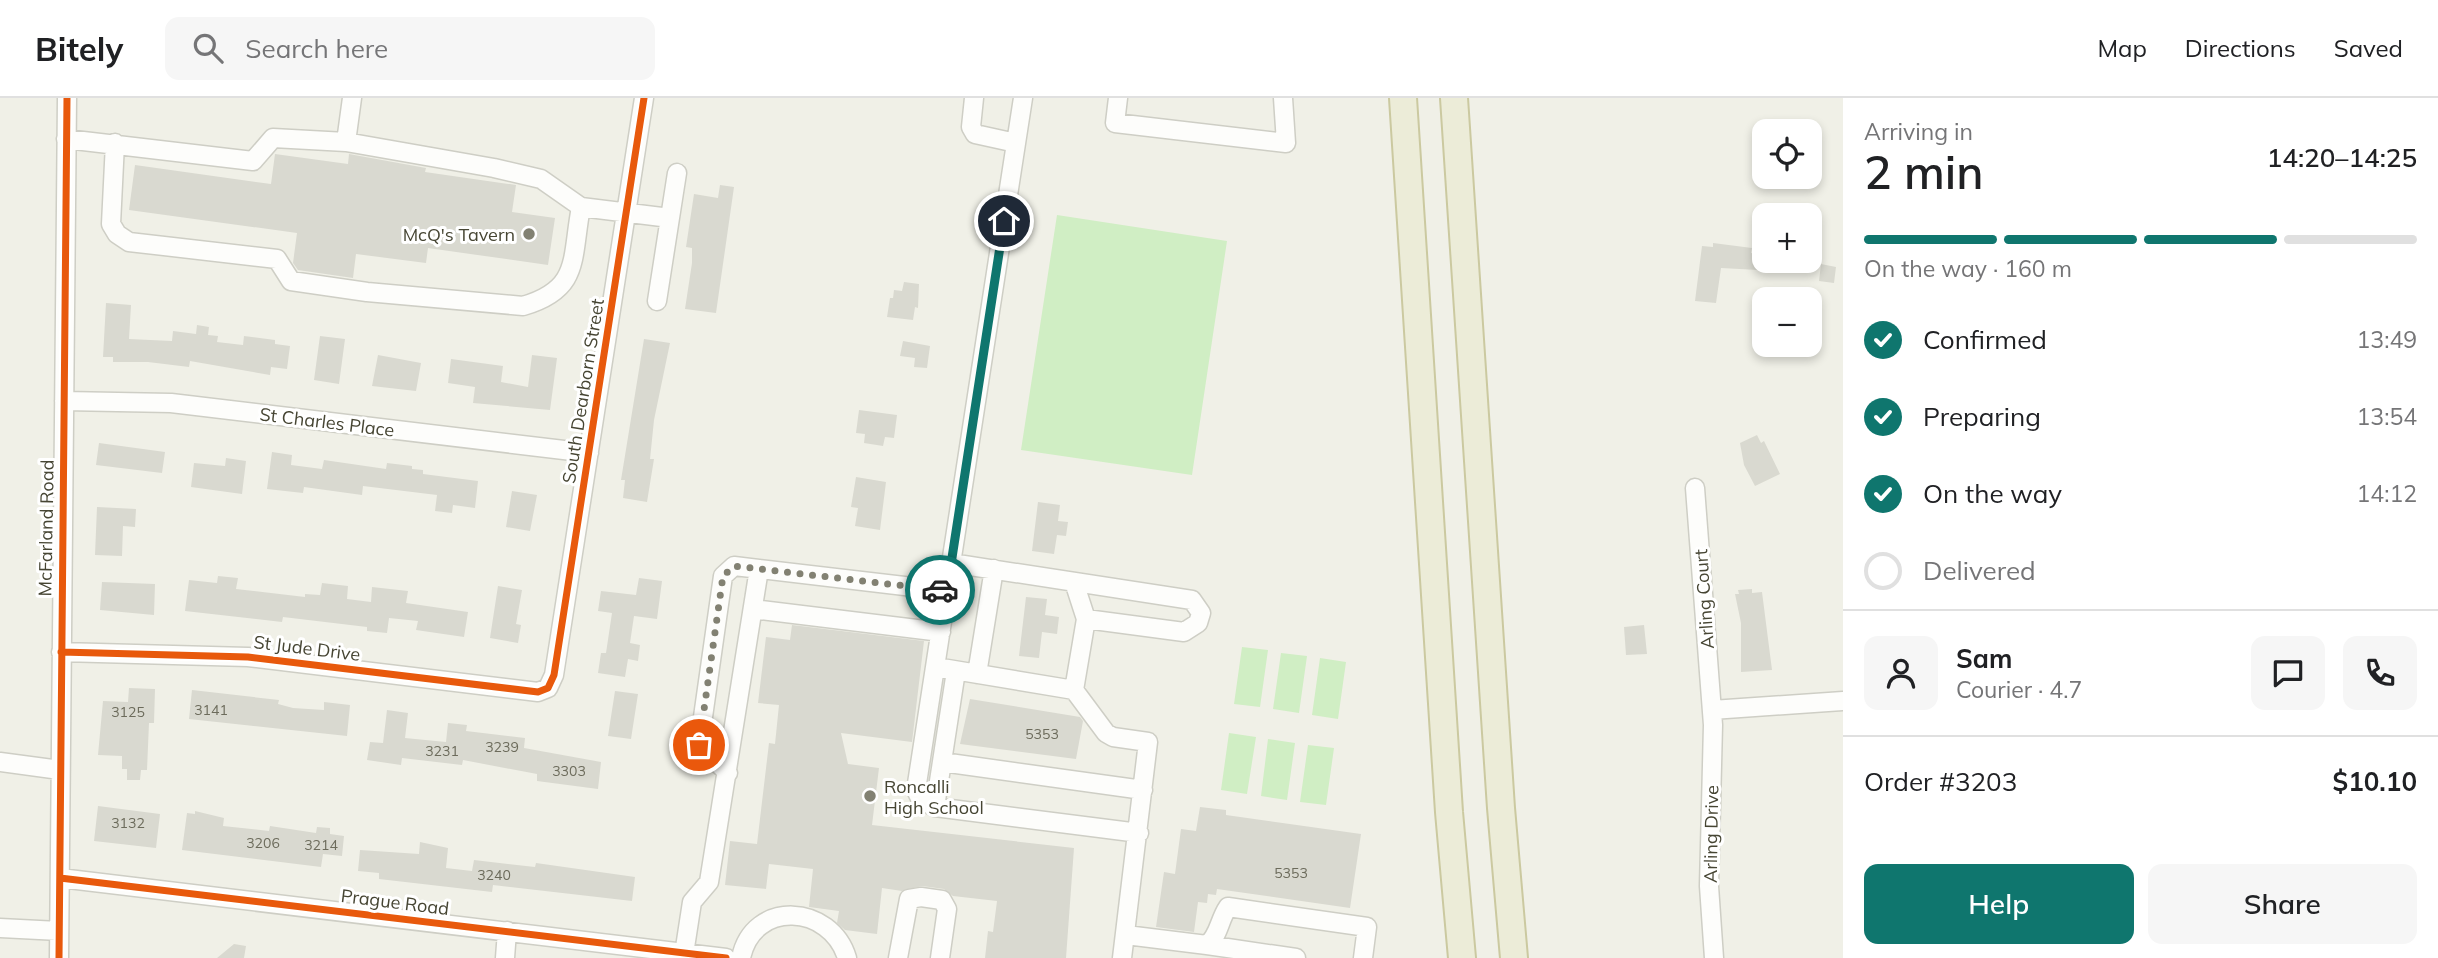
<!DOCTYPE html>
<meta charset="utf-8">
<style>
body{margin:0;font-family:Mulish,sans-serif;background:#f6f6f6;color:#202124;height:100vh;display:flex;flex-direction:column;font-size:26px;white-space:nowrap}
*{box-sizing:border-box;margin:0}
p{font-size:23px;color:#757577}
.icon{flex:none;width:38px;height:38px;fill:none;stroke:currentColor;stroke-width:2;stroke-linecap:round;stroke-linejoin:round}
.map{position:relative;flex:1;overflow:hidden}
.sheet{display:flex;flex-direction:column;background:#fff;width:595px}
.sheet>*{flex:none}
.buttons{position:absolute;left:1752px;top:21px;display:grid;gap:14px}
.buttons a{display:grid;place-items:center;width:70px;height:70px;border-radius:14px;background:#fff;box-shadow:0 4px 10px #0003;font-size:35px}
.pin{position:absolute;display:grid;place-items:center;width:60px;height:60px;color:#fff;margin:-30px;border:4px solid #fff;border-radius:50%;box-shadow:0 2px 7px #0007}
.courier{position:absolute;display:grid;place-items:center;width:70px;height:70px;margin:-35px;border:5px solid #0f766e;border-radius:50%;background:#fff;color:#222;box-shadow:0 2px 9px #0007}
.summary em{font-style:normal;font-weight:600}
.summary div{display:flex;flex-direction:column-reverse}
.summary{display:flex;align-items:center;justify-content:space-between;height:119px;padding:0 21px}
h1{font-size:46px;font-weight:600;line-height:52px}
.bar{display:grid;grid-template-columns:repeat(4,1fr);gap:10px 7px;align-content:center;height:84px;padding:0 21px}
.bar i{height:9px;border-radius:5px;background:#e0e0e0}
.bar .on{background:#0f766e}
.bar p{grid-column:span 4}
.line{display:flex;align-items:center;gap:18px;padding:0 21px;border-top:2px solid #e0e0e0}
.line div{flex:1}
.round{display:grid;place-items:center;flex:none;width:74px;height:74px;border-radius:14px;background:#f6f6f6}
ol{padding:0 21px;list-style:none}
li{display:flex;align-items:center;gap:21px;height:77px}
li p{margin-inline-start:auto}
li .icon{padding:7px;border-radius:50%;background:#0f766e;color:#fff;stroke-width:4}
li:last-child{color:#757577}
li i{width:38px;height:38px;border:4px solid #e0e0e0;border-radius:50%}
.cta{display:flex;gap:14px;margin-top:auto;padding:14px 21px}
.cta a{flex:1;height:80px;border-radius:14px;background:#0f766e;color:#fff;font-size:28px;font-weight:600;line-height:80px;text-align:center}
.cta a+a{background:#f6f6f6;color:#202124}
header{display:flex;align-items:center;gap:42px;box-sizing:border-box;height:98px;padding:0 35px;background:#fff;border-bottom:2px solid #e0e0e0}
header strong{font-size:33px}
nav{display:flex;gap:38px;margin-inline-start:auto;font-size:24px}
.search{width:490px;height:63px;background:#f6f6f6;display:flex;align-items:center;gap:18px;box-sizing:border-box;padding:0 24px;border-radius:14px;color:#757577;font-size:26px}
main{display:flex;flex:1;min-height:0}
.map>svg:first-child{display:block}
</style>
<header>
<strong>Bitely</strong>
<div class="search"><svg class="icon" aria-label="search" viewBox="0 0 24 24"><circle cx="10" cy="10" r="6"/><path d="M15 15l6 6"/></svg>Search here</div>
<nav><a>Map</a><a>Directions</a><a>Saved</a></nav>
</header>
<main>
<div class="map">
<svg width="1843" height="860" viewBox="0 0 1843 860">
<rect width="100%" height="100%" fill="#f0f0e7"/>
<path fill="#d0eec4" d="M1057,117l170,26 -35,234 -171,-25z
M1242,549l26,3 -8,57 -26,-3z
M1281,555l26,3 -8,57 -26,-4z
M1320,560l26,4 -8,57 -26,-4z
M1229,635l27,4 -9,57 -26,-4z
M1268,641l27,4 -8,57 -26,-4z
M1308,647l26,3 -8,57 -26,-3z"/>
<path fill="#d9d9d0" d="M275,56l73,10 1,-10 77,14 -1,4 91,13 -4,27 43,6 -7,47 -120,-17 -2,15 -70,-9 -3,24 -55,-8 -5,-7 4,-30 -168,-23 6,-45 136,19z
M720,87l14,2 -18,126 -31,-4 7,-46v-15l-6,-1 8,-53 24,4z
M1713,145l39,5 -1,5 9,1 -2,16 -37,-2 -5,35 -21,-2 7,-55 11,1z
M1821,166l15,3 -2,16 -15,-2z
M904,184l15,2 -1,24 -3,-1 -2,13 -26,-3 3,-19h3l1,-8 8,1z
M106,205l25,2 -2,34 43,2 1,-10 23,3 1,-9 12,2 -1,8 10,1 -1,6 26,3 1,-9 31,4v4l15,2 -3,23 -16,-2 -1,8 -80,-14 -1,6 -41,-5h-35v-5h-10z
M320,238l25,3 -6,45 -25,-4z
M644,241l26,4 -16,77 -4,39h4l-7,43 -24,-4 2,-18h-4z
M903,243l27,5 -3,22 -13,-1 1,-9 -15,-2z
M378,257l43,8 -5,28 -44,-5z
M532,257l25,3 -7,52 -77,-7 2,-16 -27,-4 3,-24 52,7 -2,16 27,5z
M859,312l38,5 -3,23 -9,-1 -2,9 -19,-3 1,-9 -9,-1z
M1757,337l4,8 3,-2 16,33 -25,12 -11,-21 -4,-22z
M99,345l66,9 -3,21 -66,-8z
M272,354l20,3 -1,10 31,4 2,-9 62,9 1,-6 25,3v3l11,1v4l55,7 -3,27 -22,-3 -1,8 -17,-2 2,-16 -74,-9 -1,9 -58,-8 -1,6 -36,-4z
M226,360l20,3 -4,33 -51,-7 3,-24 31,3z
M856,379l30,5 -6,48 -25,-4 3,-18 -7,-1z
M512,393l25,4 -7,36 -24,-4z
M1038,404l22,3 -2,16 10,1 -2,14 -9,-1 -3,19 -22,-3z
M97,409l39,2 -1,18 -12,-1 -1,30 -27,-1z
M218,478l20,2 -2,11 69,8v-3l15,1 2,-12 26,3 -1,13 24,3 1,-15 36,4 -2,12 62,9 -4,25 -48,-7 2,-9 -29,-3 -2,15 -20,-2v-4l-84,-10 -1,5 -97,-11 4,-31 28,3z
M639,480l23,3 -5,38 -23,-3 -4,27 10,2 -2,16 -10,-2 -3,18 -27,-4 3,-20h5l6,-40 -14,-2 3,-20 35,4z
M102,484l53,2 -1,31 -54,-5z
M498,488l24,4 -6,34 5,1 -3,18 -28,-5z
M1752,491v4l10,-1 10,78 -31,2v-49l-6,-29h4l-1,-4z
M1026,499l21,2 -2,16 14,2 -2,17 -15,-2 -3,26 -20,-2z
M792,527l132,16 -12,101 -71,-9 7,31 31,4 -7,57 202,23 -8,110h-81l3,-27 5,1 4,-31 -44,-5 -9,-7 -22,-3 -20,5 -20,-3 -5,46 -32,-4 -8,-7 2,-12 -30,-4 4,-38 -44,-5 -3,25 -41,-4 5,-44 27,3 12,-101 6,1 4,-39 -21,-2 8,-66 24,3z
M1644,527l3,29 -21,1 -2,-28z
M129,590l26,1 -1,34h-5l-2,47h-6l-1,10h-13v-11h-5v-13l-24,-1 5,-54 25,1z
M192,592l87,10 -1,4 15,4 31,2v-8l26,3 -3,31 -158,-17z
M615,593l23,3 -7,45 -23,-3z
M970,601l110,18 3,4 -7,38 -116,-15z
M387,612l21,3 -3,25 41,4 2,-19 19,2 -1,6 59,7 -1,10 77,14 -3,27 -61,-8v-7l-74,-14 -1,5 -60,-7 -1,7 -34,-5 3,-18 13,1z
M98,708l62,8 -4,34 -62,-7z
M1200,709l26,3v5l135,19 -11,74 -133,-19 -1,6 -8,-1 -1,9 -9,-1 -4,30 -38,-5 8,-55 11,2 6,-45 15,2z
M195,713l29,7 -1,8 46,5 1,-5 46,7 1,-6 13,1v6l14,2 -2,20 -19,-2 -2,13 -139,-17 5,-37 8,1z
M420,744l28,6 -2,20 26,3 2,-11 61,7 1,-4 99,14 -3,24 -139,-16 -1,7 -113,-13v-6l-21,-2 2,-21 59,4z
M234,846l12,2 -2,12h-27z"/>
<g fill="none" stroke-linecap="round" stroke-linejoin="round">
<g stroke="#cecec5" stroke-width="21">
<path id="minor" d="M974,0l-3,29 4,7 41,9
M1023,0l-107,692 5,10 14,7 204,26
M1118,0l-3,25 171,20 -3,-45
M66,41l187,22 20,-23 73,4 148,26 47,11 40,28 89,11
M346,44l6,-44
M115,45l-4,81 6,10 12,8 148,17 14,22 76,11 156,14c58,-17 48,-47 58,-99
M657,203l20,-128
M64,303l107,2 418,50
M1695,390l18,237 -4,161 5,72
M951,465l241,37 9,13 -3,10 -14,9 -98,-13
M753,511l188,23
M61,554l187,5 290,35 10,-4 6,-13 90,-577
M936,569l138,23 12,-71 -12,-37
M977,576l17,-105
M1074,592l32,43 7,4 35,5 -26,216
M1712,612l131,-9
M0,664l60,8
M942,664l201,28
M728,675l-29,-28 24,-169 11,-10 213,25
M935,709l21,-136
M60,780l666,80
M0,830l59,3
M1126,837l81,10c12,-9 12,-25 21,-38l139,20 -4,31
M1207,847l89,13
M684,856l8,-52 17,-20 50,-313
M59,860l8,-860
M505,860l2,-27
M741,860c12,-59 90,-54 106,0
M898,860l11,-59 12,-2 21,3 5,9 -7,49"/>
</g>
<g stroke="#cbc9a0" stroke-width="30">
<path id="highway" d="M1403,0l46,714 13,146
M1454,0l47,710 13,150"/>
</g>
<use href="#minor" stroke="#fdfdfb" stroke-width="18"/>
<use href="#highway" stroke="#ececd8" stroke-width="26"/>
<g stroke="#fff" stroke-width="11">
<path id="cycleway" d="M61,554l187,5 290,35 10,-4 6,-13 90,-577
M60,780l666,80
M59,860l8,-860"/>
</g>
<use href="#cycleway" stroke="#e8590c" stroke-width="7"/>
</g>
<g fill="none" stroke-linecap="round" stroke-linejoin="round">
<path stroke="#828172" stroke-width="7" stroke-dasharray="0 12.6" d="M699,647l24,-169 11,-10 206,24"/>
<path stroke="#0f766e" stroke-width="9" d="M940,492h7l57,-369"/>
</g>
<g fill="#828172" stroke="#fff" stroke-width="2.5">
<circle cx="529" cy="136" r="7"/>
<circle cx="870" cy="698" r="7"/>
</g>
<g text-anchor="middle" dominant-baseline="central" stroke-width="6" stroke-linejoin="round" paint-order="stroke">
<g font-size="14" fill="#6c6b5b">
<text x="211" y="612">3141</text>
<text x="128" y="614">3125</text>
<text x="1042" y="636">5353</text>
<text x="502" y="649">3239</text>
<text x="442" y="653">3231</text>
<text x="569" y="673">3303</text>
<text x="128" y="725">3132</text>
<text x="263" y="745">3206</text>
<text x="321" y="747">3214</text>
<text x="1291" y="775">5353</text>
<text x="494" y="777">3240</text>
</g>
<g font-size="18" fill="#464533" stroke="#fff" text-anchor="end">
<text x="515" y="136">McQ's Tavern</text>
<text x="884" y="688" text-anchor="start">Roncalli<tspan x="884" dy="21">High School</tspan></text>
</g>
<g font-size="18" fill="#464533" stroke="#fff">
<text transform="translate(583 293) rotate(-81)">South Dearborn Street</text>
<text transform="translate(327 324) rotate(7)">St Charles Place</text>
<text transform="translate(46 430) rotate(-89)">McFarland Road</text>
<text transform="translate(1704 501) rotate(-94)">Arling Court</text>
<text transform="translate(307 550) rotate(7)">St Jude Drive</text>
<text transform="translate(1711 736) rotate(-89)">Arling Drive</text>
<text transform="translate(395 804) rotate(7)">Prague Road</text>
</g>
</g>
</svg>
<div class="buttons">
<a><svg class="icon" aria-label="locate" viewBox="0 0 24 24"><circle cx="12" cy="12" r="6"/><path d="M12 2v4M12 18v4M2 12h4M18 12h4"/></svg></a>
<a>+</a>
<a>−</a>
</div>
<div class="pin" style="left:699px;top:647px;background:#ea580c"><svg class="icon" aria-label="bag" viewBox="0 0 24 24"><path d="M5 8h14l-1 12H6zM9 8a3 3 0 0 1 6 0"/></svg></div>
<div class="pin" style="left:1004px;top:123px;background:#1f2937"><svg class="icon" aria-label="home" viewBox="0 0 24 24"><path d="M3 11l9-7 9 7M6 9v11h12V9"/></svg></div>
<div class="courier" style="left:940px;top:492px"><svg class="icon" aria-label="car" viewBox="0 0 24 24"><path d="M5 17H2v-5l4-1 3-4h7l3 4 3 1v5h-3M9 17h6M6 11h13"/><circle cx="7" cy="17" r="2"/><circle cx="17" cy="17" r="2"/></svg></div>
</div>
<section class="sheet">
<div class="summary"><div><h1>2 min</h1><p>Arriving in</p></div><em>14:20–14:25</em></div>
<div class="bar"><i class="on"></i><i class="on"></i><i class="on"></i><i></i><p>On the way · 160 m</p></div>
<ol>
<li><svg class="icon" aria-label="check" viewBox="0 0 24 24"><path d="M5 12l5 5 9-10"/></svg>Confirmed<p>13:49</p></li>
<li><svg class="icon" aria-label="check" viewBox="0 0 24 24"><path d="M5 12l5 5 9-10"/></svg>Preparing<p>13:54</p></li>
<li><svg class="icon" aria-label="check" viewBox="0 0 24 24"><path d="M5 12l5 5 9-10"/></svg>On the way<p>14:12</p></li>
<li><i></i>Delivered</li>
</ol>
<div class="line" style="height:126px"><a class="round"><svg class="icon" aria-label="person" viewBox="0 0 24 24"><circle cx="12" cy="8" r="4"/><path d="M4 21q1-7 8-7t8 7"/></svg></a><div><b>Sam</b><p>Courier · 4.7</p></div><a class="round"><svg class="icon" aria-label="chat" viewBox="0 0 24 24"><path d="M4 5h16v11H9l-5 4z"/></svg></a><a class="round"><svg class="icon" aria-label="phone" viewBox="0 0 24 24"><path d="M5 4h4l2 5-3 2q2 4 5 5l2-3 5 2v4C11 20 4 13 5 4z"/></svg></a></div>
<div class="line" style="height:91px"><div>Order #3203</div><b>$10.10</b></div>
<div class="cta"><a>Help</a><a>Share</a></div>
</section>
</main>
